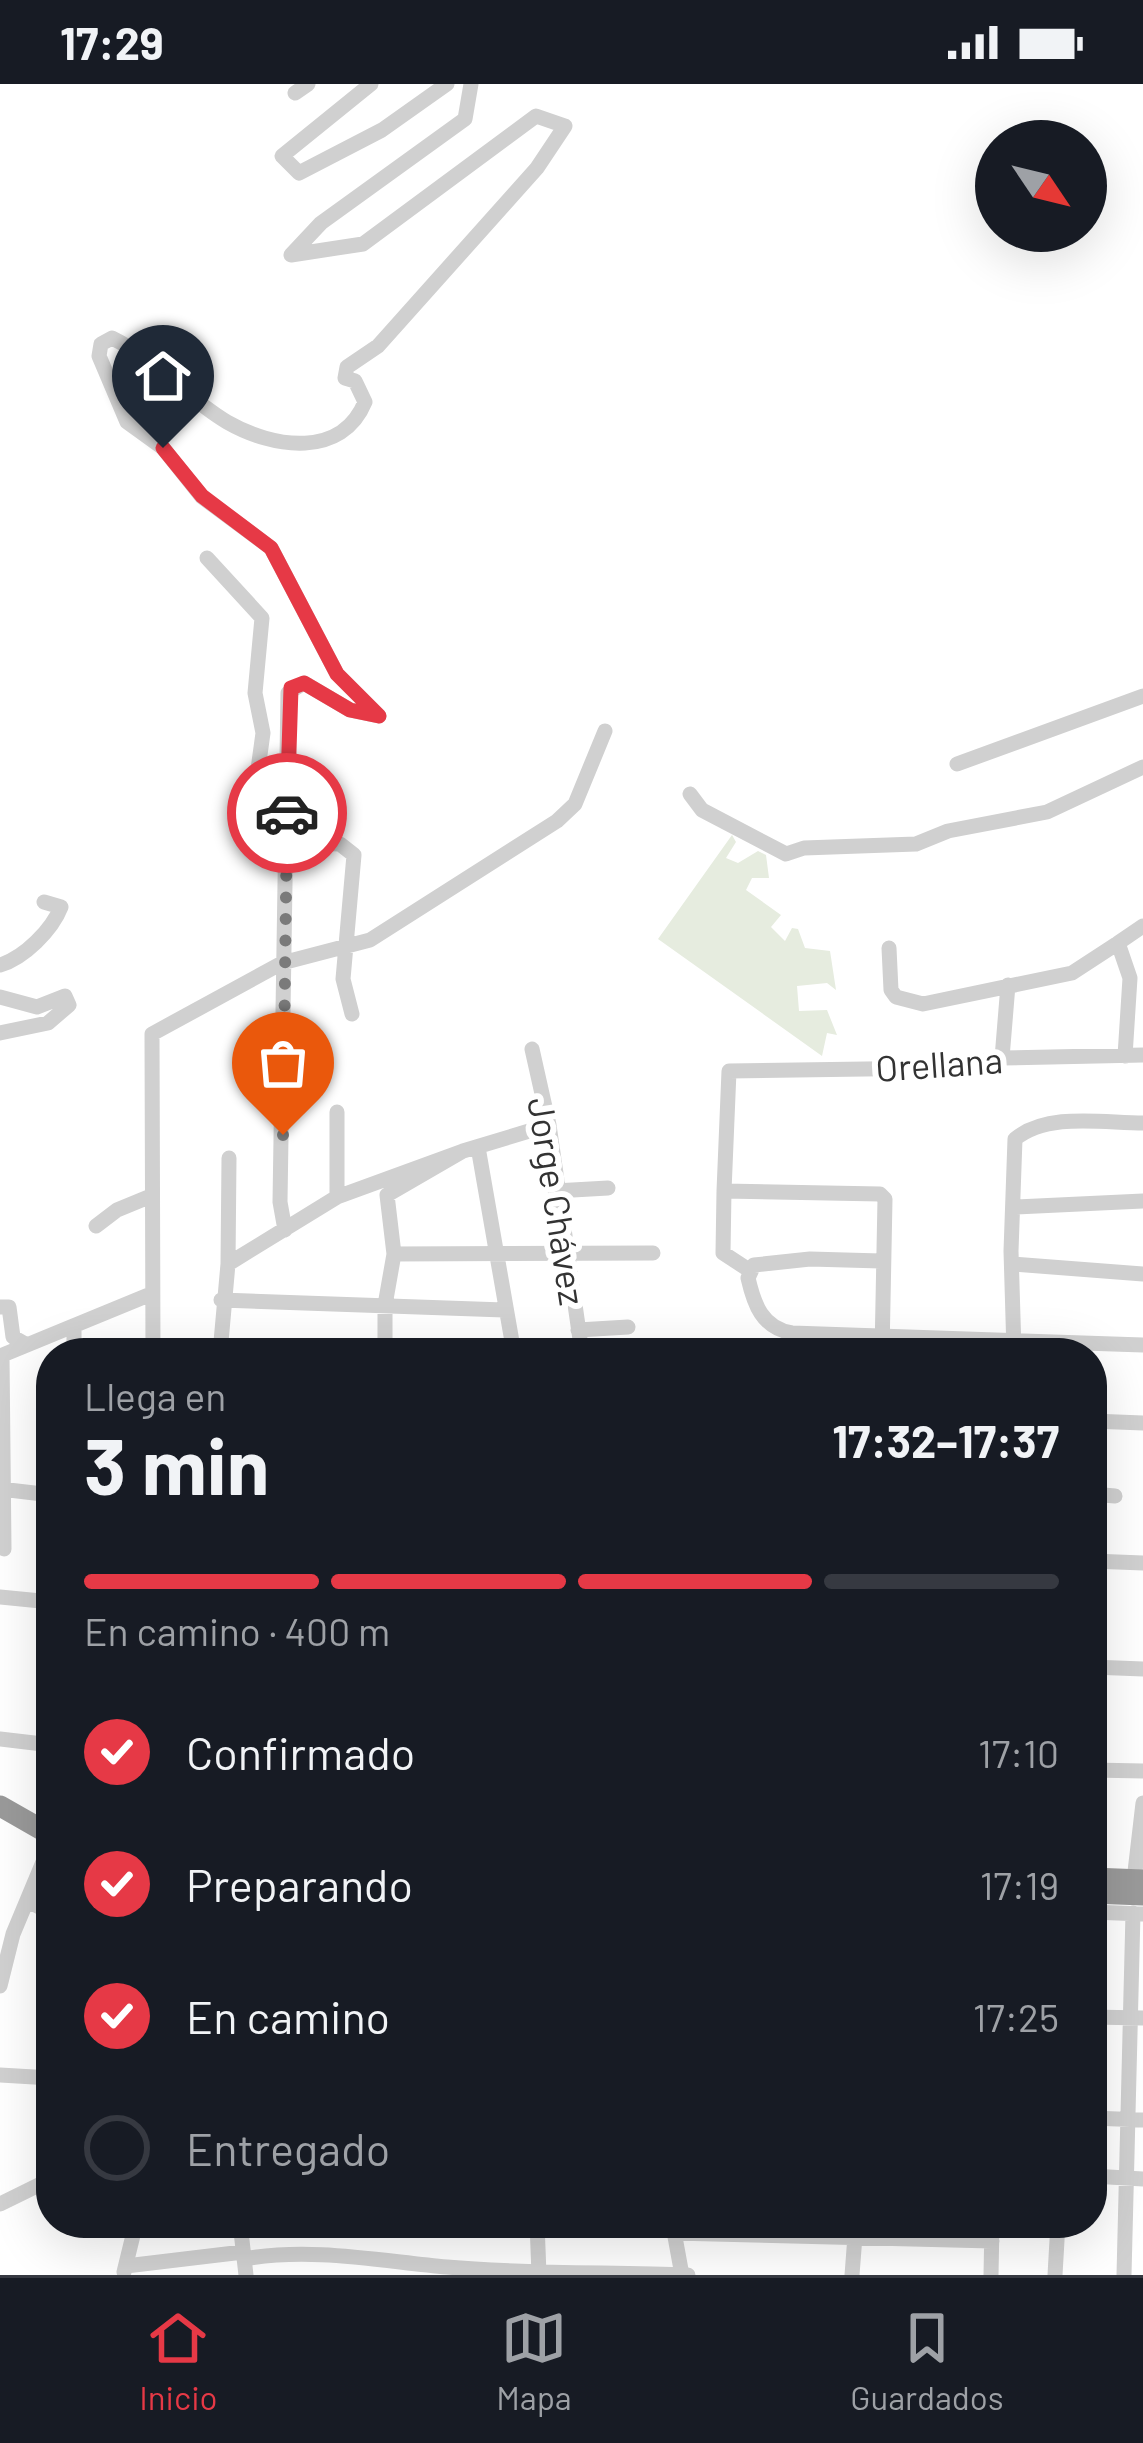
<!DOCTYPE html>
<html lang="es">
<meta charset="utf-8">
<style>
body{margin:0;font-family:Barlow,sans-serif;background:#20242c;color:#f1f3f6;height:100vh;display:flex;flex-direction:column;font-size:45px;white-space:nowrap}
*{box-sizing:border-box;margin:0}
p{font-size:39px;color:#9ea1a6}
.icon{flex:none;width:66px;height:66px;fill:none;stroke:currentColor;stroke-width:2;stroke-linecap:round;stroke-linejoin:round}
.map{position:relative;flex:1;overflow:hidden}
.drawer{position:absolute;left:36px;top:1254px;width:1071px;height:900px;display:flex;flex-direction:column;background:#171b24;border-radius:48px;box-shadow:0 12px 48px #0002}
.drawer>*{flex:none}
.needle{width:78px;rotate:125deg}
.fabs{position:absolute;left:975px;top:36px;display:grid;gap:24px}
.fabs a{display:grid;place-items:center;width:132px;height:132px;border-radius:50%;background:#171b24;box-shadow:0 12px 48px #0002;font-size:60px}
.pin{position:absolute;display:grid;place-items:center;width:102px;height:102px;color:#fff;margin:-123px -51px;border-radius:50% 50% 50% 0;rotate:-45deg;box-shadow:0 0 12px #0007}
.pin .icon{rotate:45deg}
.courier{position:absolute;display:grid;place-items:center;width:120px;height:120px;margin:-60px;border:9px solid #e63946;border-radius:50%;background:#fff;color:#222;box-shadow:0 3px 15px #0007}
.summary em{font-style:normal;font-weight:700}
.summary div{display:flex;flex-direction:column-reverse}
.summary{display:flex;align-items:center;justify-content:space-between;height:204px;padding:0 48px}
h1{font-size:78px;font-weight:700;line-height:90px}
.bar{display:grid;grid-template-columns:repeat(4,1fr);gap:18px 12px;align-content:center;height:144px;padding:0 48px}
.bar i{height:15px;border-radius:9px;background:#363941}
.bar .on{background:#e63946}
.bar p{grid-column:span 4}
ol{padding:0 48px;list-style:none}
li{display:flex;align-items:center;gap:36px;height:132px}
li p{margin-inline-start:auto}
li .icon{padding:12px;border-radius:50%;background:#e63946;color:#fff;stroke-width:4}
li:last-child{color:#9ea1a6}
li i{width:66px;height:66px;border:6px solid #363941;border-radius:50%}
.status{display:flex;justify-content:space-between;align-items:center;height:84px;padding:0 60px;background:#171b24;direction:ltr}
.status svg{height:33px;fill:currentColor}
.dock{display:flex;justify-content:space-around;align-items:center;height:168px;border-top:3px solid #363941;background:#171b24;font-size:33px;color:#9ea1a6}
.dock a{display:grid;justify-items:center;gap:6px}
.dock .on{color:#e63946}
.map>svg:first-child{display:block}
</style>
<div class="status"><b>17:29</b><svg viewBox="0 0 49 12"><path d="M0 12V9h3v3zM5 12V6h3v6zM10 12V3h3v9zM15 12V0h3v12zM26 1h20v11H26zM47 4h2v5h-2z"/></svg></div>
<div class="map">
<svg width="1143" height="2191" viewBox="0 0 1143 2191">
<rect width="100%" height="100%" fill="#fff"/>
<path fill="#e6ecdf" d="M732,751l4,7 -10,16 12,5 20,-12 8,4 3,23h-17l-6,12 35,25 -10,12 14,14 7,-13 6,1 7,19 25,3 6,39 -9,-7 -30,3 2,25 28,-1 10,25 -10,-2 -5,23 -164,-117z"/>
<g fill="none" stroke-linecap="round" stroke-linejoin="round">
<path stroke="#d0d0d0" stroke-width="15" d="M371,0l-89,72 17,17 83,-43 65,-46
M295,9l13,-9
M207,474l55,60 -7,75 8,40 -8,58 5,51 80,2 14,11 -11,124 9,35
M957,680l186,-68
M690,710l12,16 84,44 18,-6 112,-4 32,-13 99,-19 96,-45
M889,864l2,42 5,7 27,7 149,-31 46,-30
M0,881c24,-7 52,-35 61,-58l-17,-5
M0,913l37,10 28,-11 4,9 -21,18 -48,10
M532,965l17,76 33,228
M1125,972l5,-78 -12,-35 25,-17
M1002,974l6,-73
M478,1063l36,206
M229,1074l-1,106 109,-67 126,-46
M555,1107l53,-3
M724,1107l-1,62 26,17
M337,1113v-85
M1016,1123l127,-6
M96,1142l21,-16 34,-14
M285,1146l-5,-28 8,-509 16,-10 46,27 29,6 -42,-42 -66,-126 -69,-51 -39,-49 -36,-26 -28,-66 2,-12 11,-6c43,21 74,60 115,84 47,27 115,36 138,-20l-10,-21 -10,-3 2,-11 31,-21 159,-178 28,-42 -29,-10 -173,128 -72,11 30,-32 144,-104 6,-35
M394,1170l259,-1
M881,1177l-71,-2 -56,6 -6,13c6,26 14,50 44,55l351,12
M1013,1180l130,10
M221,1216l283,10
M0,1223h9l4,30 14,8
M74,1243v26
M578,1246l50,-3
M1014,1267l-3,-100 4,-112c33,-27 88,-16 128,-16
M153,1269l-1,-319 130,-71 88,-23 187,-119 18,-17 30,-73
M220,1269l8,-89
M385,1269v-48l9,-51 -7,-59 76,-44 86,-26
M882,1269l3,-154 -5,-5 -156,-3 5,-120 205,-3 68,-10 141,-3
M0,1272l151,-62
M2,1272l2,193
M1092,1337l51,2
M0,1405l51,6
M1092,1410l23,2
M1092,1477l51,2
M0,1513l51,5
M1092,1583l51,2
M0,1655l51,6
M1092,1686l51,1
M1134,1796l9,-77
M28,1817l23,12
M1092,1828l51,2
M0,1902l13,-52 38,-91
M1092,1933l51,1
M0,1991l51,3
M1092,2034l51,2
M1092,2092l51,3
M0,2120l51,-25
M240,2139l6,52
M537,2139l2,51
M673,2142l9,49
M673,2149l319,8
M244,2175c67,-12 136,2 203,8 79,7 161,5 241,8
M126,2182l117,-14
M124,2188l12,-49
M852,2191l4,-52
M991,2191l1,-52
M1055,2191l3,-52
M1124,2191l9,-362"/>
<path stroke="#9a9a9a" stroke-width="21" d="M0,1722l51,29
M1092,1794l51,2
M1092,1809l51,2"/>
</g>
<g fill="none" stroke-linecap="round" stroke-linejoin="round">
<path stroke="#7a7a7a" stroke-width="12" stroke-dasharray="0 21.6" d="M283,1051l4,-322"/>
<path stroke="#e63946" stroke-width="15" d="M163,364l39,48 69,52 66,126 42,42 -29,-6 -46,-27 -13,5 -4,125"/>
</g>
<g text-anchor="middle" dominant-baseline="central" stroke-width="12" stroke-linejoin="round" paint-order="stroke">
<g font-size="36" fill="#333" stroke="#fff">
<text transform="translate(939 979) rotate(-4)">Orellana</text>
<text transform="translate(558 1117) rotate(81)">Jorge Chávez</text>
</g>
</g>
</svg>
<div class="fabs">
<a><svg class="needle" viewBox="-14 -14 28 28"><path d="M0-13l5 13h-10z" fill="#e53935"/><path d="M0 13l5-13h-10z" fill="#9ea1a6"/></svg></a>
</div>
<div class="pin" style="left:283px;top:1051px;background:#ea580c"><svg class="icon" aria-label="bag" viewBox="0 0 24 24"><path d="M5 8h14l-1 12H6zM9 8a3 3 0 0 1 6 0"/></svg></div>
<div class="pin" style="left:163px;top:364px;background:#1f2937"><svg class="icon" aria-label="home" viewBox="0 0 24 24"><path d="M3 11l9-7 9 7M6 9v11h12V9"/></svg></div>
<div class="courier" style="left:287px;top:729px"><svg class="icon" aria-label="car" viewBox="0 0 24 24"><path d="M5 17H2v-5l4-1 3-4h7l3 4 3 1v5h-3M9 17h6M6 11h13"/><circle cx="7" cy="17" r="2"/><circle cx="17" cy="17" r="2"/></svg></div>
<section class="drawer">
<div class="summary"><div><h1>3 min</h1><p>Llega en</p></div><em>17:32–17:37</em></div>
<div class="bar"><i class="on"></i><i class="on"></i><i class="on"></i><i></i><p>En camino · 400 m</p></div>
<ol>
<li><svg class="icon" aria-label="check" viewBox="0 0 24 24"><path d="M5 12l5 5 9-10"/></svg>Confirmado<p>17:10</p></li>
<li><svg class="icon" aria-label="check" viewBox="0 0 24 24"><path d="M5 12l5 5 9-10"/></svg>Preparando<p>17:19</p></li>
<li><svg class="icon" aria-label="check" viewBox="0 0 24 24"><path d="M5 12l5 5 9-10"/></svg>En camino<p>17:25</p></li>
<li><i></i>Entregado</li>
</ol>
</section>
</div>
<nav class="dock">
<a class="on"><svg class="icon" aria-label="home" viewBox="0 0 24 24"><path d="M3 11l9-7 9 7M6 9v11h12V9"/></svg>Inicio</a>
<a><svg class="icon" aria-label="map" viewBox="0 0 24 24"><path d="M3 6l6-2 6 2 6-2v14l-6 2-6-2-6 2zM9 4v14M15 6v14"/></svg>Mapa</a>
<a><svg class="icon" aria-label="saved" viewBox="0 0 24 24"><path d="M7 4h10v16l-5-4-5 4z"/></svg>Guardados</a>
</nav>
